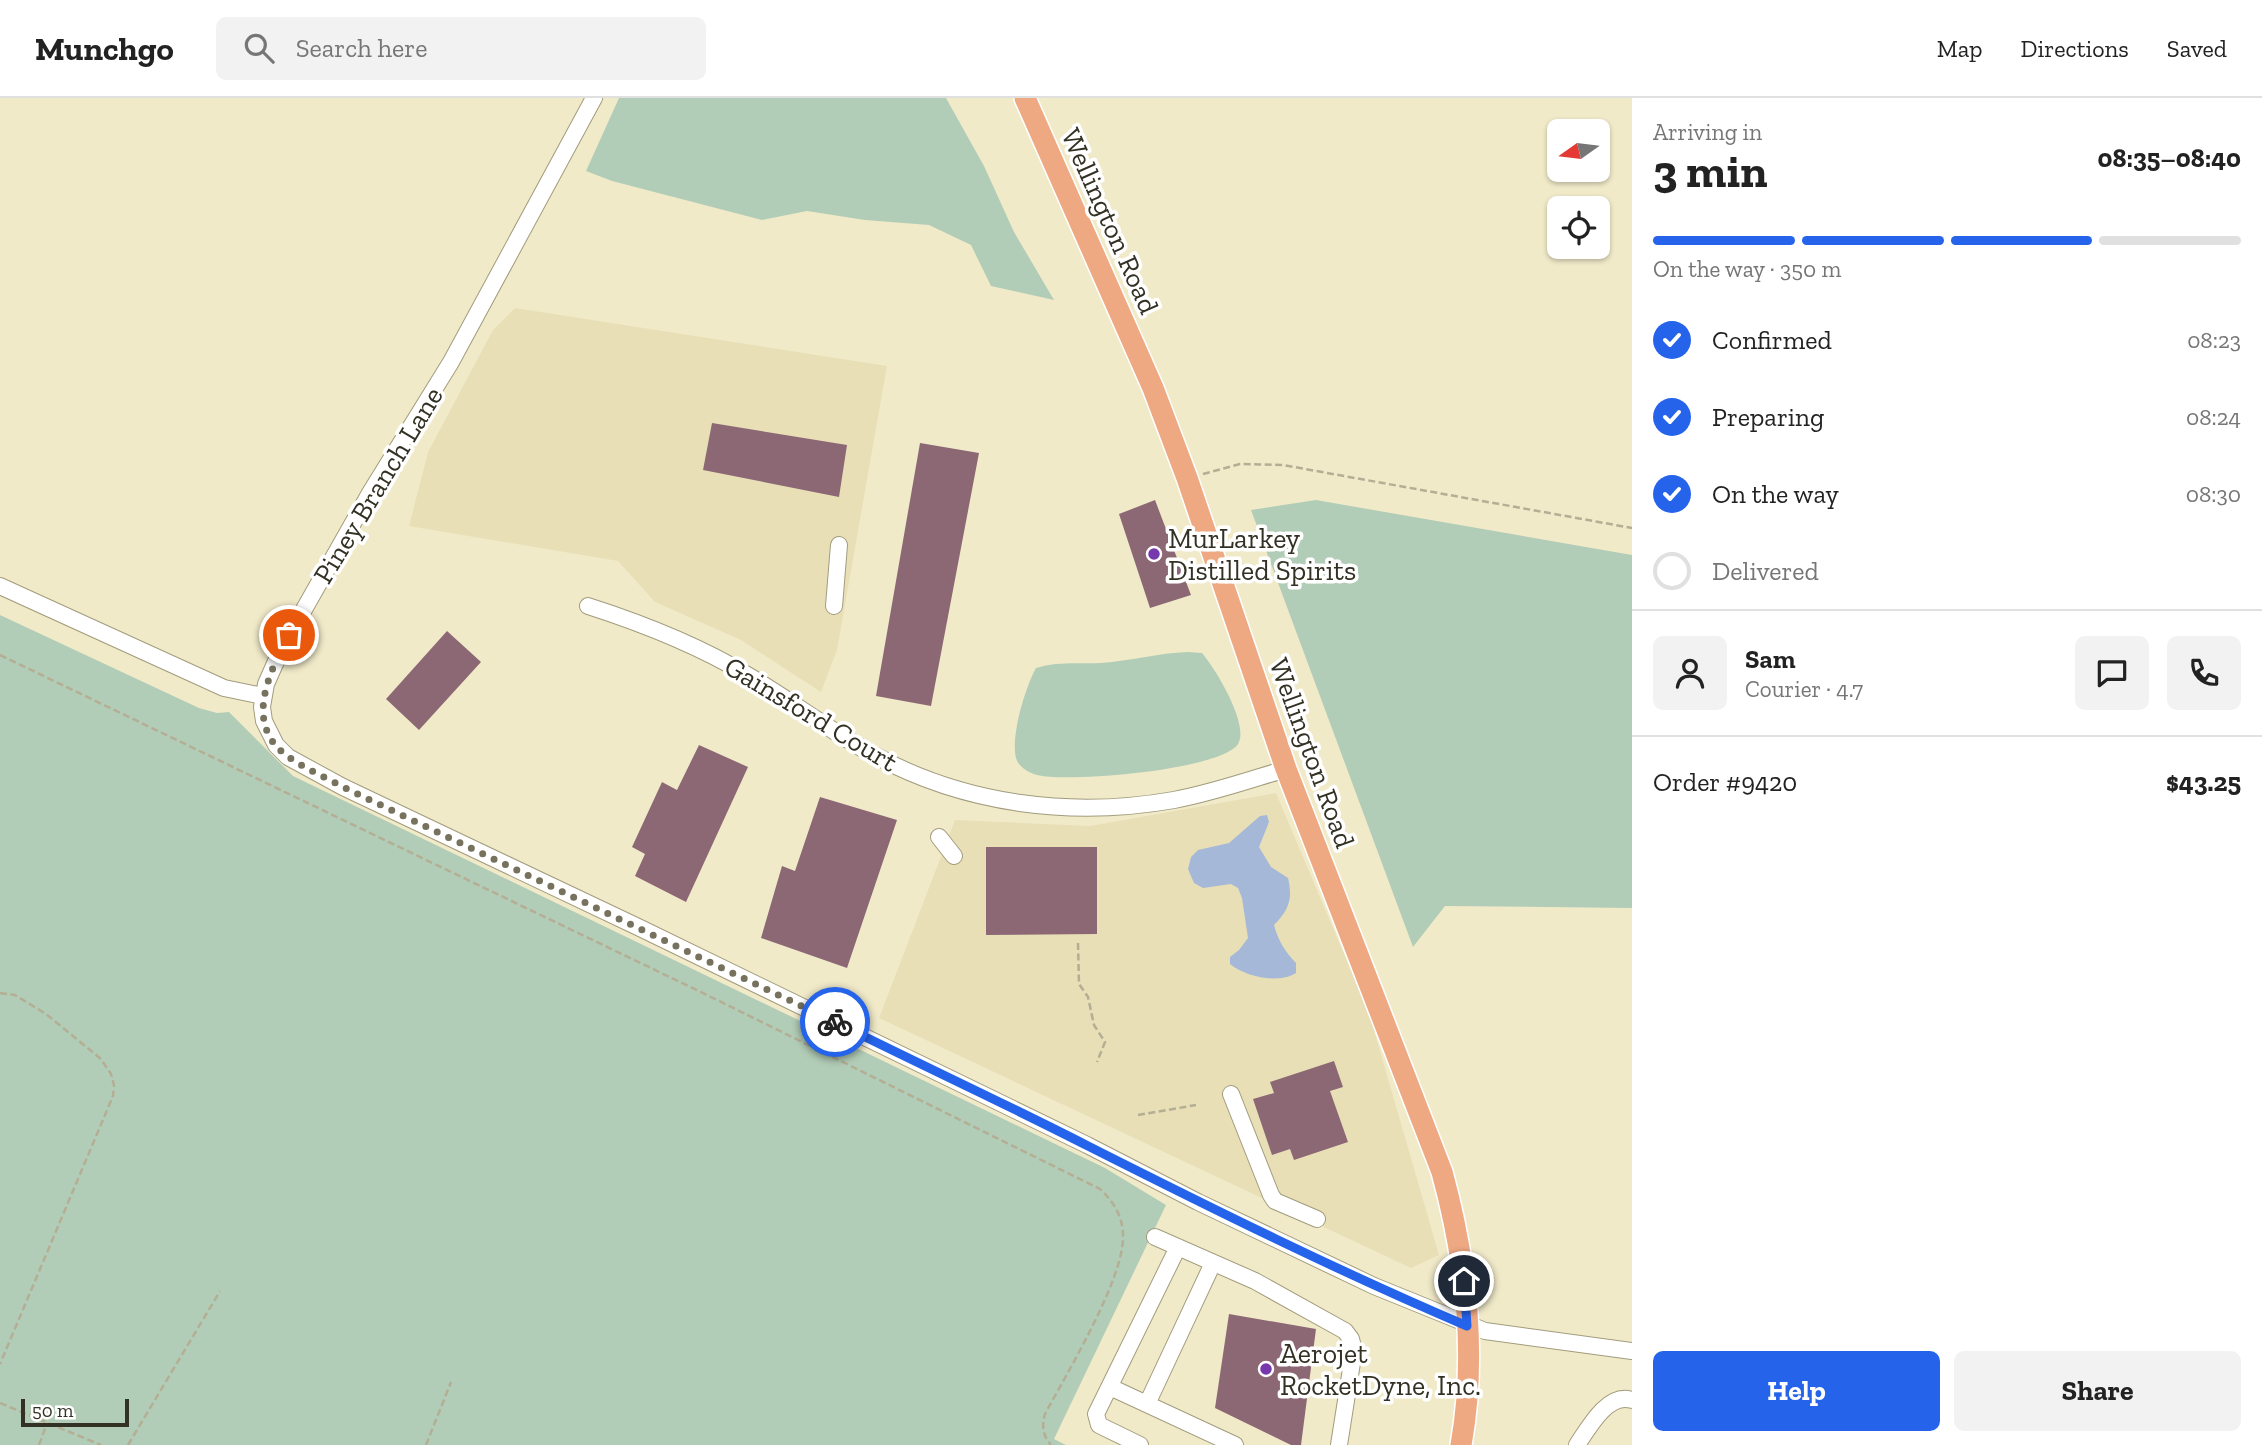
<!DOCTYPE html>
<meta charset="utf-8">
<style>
body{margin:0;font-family:"Zilla Slab",serif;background:#f2f2f2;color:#222;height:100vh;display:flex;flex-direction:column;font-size:26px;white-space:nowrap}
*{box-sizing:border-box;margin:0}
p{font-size:23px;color:#767676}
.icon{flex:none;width:38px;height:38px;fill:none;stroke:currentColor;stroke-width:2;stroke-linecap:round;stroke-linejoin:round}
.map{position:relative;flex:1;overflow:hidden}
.side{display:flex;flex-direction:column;background:#fff;width:630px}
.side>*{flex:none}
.needle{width:46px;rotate:256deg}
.fabs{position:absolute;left:1547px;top:21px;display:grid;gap:14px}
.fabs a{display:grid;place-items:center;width:63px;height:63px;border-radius:10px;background:#fff;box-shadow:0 2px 5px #0004;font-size:35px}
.scale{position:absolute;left:21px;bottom:18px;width:108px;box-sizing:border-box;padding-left:7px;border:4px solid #333124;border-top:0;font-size:19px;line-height:24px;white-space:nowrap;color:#333124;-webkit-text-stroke:5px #fff;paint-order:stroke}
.pin{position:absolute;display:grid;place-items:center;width:60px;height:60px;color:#fff;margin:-30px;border:4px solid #fff;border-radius:50%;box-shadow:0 2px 7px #0007}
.courier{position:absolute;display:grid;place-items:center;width:70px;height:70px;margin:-35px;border:5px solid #2563eb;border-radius:50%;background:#fff;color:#222;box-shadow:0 2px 9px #0007}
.headline em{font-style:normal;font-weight:700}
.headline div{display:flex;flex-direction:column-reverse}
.headline{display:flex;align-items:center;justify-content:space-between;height:119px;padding:0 21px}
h1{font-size:46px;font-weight:700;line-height:52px}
.bar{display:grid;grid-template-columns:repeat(4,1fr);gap:10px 7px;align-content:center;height:84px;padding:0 21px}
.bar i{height:9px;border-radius:5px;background:#e0e0e0}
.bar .on{background:#2563eb}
.bar p{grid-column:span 4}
.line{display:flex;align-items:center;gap:18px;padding:0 21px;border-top:2px solid #e0e0e0}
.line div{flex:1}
.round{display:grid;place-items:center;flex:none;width:74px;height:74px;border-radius:10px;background:#f2f2f2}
ol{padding:0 21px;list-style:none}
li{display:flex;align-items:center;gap:21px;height:77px}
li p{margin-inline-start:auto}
li .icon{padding:7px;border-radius:50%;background:#2563eb;color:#fff;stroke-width:4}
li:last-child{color:#767676}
li i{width:38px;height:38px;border:4px solid #e0e0e0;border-radius:50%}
.action{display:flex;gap:14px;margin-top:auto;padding:14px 21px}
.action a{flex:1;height:80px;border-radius:10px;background:#2563eb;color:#fff;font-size:28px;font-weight:700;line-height:80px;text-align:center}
.action a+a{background:#f2f2f2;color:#222}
header{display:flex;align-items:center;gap:42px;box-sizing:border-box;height:98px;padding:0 35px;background:#fff;border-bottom:2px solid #e0e0e0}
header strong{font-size:33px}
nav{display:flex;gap:38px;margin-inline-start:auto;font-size:24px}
.search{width:490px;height:63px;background:#f2f2f2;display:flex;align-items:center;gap:18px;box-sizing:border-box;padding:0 24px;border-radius:10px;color:#767676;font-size:26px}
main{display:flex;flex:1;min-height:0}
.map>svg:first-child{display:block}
</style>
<header>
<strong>Munchgo</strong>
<div class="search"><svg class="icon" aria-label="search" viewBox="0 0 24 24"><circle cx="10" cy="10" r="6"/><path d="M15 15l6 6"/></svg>Search here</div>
<nav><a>Map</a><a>Directions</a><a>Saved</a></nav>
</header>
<main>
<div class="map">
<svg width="1632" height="1347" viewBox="0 0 1632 1347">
<rect width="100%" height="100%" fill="#f1eac9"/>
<path fill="#e8dfb7" d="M515,210l372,58 -50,284 -16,42 -80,-52 -86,-38 -37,-41 -209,-35 19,-74 65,-122z
M1276,695l93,220 70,242 -28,13 -532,-250 76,-198 135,6z"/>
<path fill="#b2cdb7" d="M619,0h327l38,68 30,66 40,68 -63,-14 -20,-41 -42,-20 -64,-5 -58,-9 -45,9 -150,-39 -26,-10z
M1316,402l316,55v353l-187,-2 -32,41 -162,-437z
M0,517l199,93 18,5 12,-1 64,64 812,392 61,37 -112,234 12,6h-1066z
M1188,554l14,1c13,15 48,72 36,91 -17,26 -170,39 -201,31 -7,-2 -13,-5 -18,-11 -13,-16 7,-79 17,-96 21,-7 43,-4 65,-5 29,-2 57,-10 87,-11z"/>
<path fill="#a5b8d7" d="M1267,717l2,7 -10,25 12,20 17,11c5,21 1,32 -14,47 4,15 11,27 22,38v10c-18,11 -50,4 -66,-9v-7l9,-7 9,-12 -6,-40 -4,-10 -7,-4 -28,4 -9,-5 -6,-14 3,-12 7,-7 31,-7 31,-27z"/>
<path fill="#8c6875" d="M712,325l135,22 -8,52 -136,-27z
M920,345l59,10 -48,253 -55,-10z
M1155,402l36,95 -41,13 -31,-94z
M447,533l34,31 -62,68 -33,-31z
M699,647l49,22 -62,135 -51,-26 10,-22 -13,-7 30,-65 15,8z
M820,699l77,23 -50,148 -86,-30 21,-72 13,5z
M986,749h111v87l-111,1z
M1334,963l9,26 -13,4 18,51 -54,18 -4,-11 -18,6 -19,-56 21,-6 -4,-11z
M1229,1216l87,15 -15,116h-10l-76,-37z"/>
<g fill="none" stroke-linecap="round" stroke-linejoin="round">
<g stroke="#a29c7d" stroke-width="18">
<path id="minor" d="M594,0l-143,264 -81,131 -89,157 -15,34 -4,23 2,14 12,24 12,12 55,30 295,140 449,218 111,57 176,84 111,45 147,20
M0,488l224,102 39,8
M588,508c56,18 110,39 161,70 43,25 82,56 125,79 92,50 198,63 300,45 38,-7 75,-20 112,-31
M834,508l5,-61
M939,739l15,19
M1231,996l40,101 4,6 42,18
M1155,1139l100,44 90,50 6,8 3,11 -15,95
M1110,1289l125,58
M1147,1306l66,-141
M1140,1347l-41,-20 -3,-11 82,-167
M1577,1347c12,-18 31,-53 55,-45"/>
</g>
<g stroke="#fff" stroke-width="24">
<path id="major" d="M1025,0l128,290 34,90 99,291 156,403c24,88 35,183 19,273"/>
</g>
<path stroke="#b4ae94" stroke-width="2.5" stroke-dasharray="7 3.5" stroke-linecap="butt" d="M1203,376l37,-10 43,1 349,63
M0,557l707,340 393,194c14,13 23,28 23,47 1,43 -56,137 -78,178 -3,11 -3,21 6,31
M1078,845l1,41 9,13 6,28 11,17 -8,20
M0,895l15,2 31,19 55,45 10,15 3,11 -1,11 -113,268
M1138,1017l58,-10
M0,1305l101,42
M39,1347l8,-22
M128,1347l92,-154
M426,1347l25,-63"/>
<use href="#minor" stroke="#fff" stroke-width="16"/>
<use href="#major" stroke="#eea983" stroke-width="21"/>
</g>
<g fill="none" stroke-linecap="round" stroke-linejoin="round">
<path stroke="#76725e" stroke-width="7" stroke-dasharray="0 12.6" d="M289,537c-20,38 -47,91 1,123 16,11 35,19 53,29l492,235"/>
<path stroke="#2563eb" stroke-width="9" d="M835,924c84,42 169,81 253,124 125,63 250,125 379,180l-3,-45"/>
</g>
<g fill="#7838ad" stroke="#fff" stroke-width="2.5">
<circle cx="1154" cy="456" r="7"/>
<circle cx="1266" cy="1271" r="7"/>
</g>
<g text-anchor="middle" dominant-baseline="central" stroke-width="7" stroke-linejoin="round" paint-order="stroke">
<g font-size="28" fill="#333124" stroke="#fff">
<text transform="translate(1110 123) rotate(66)">Wellington Road</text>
<text transform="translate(378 387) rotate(-59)">Piney Branch Lane</text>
<text transform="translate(811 616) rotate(31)">Gainsford Court</text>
<text transform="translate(1312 655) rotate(70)">Wellington Road</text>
</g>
<g font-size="28" fill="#333124" stroke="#fff" text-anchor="start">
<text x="1168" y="440">MurLarkey<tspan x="1168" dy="32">Distilled Spirits</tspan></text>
<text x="1280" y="1255">Aerojet<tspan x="1280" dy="32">RocketDyne, Inc.</tspan></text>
</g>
</g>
</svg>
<div class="fabs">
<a><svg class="needle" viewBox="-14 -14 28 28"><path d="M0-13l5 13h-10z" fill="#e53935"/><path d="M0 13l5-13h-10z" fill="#767676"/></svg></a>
<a><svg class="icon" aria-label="locate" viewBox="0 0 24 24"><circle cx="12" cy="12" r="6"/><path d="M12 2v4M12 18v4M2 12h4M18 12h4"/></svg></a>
</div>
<div class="scale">50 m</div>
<div class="pin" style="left:289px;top:537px;background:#ea580c"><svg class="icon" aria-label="bag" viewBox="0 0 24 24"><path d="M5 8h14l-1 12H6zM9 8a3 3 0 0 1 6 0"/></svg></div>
<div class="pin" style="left:1464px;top:1183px;background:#1f2937"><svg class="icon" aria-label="home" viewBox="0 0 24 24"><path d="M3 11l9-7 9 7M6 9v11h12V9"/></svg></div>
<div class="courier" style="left:835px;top:924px"><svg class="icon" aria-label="bike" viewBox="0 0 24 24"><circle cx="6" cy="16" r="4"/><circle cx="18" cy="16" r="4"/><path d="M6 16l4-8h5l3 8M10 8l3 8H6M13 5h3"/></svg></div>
</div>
<section class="side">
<div class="headline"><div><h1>3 min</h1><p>Arriving in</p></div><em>08:35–08:40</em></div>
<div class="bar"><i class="on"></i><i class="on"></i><i class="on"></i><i></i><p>On the way · 350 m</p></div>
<ol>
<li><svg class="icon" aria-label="check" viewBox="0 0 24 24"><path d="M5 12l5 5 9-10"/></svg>Confirmed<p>08:23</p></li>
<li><svg class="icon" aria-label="check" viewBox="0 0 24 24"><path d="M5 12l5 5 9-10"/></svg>Preparing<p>08:24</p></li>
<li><svg class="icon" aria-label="check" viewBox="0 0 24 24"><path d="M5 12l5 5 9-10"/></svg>On the way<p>08:30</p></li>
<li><i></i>Delivered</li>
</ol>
<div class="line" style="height:126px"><a class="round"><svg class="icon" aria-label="person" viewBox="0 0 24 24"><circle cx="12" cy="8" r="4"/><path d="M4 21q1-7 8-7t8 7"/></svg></a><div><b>Sam</b><p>Courier · 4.7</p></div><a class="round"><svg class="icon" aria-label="chat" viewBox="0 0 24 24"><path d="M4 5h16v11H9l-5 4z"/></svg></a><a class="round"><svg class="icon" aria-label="phone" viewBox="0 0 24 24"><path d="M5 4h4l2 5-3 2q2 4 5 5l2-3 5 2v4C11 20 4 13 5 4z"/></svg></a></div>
<div class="line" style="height:91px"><div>Order #9420</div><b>$43.25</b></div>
<div class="action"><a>Help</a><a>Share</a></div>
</section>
</main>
